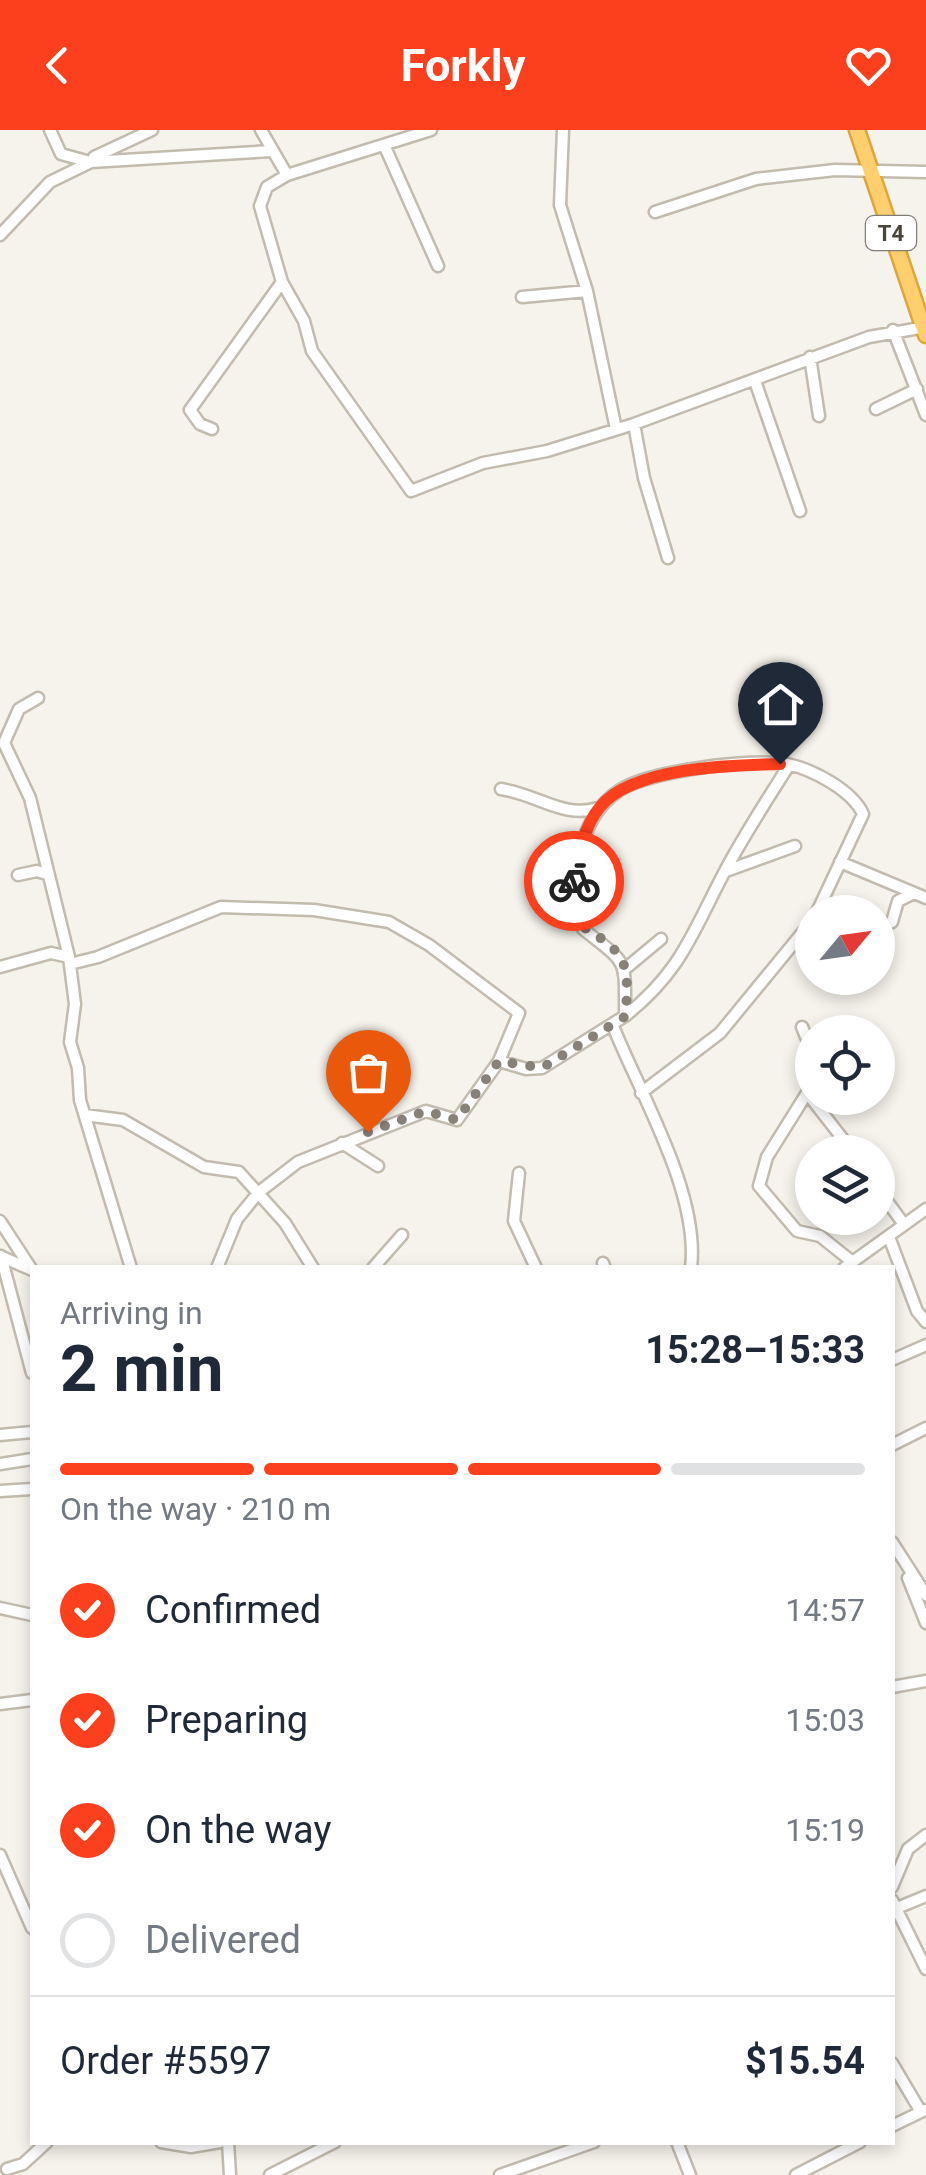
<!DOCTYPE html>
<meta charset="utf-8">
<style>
body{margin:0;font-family:Roboto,sans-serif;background:#f2f2f3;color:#1f2937;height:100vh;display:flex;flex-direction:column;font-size:38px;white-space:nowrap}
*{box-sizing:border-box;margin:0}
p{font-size:32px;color:#747a83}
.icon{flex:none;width:55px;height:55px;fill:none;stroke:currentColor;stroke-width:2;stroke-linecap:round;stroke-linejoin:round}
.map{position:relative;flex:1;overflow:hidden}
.details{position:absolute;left:30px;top:1135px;width:865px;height:880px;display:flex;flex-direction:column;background:#fff;border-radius:0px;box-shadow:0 5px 15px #0003}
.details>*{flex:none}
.needle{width:65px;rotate:61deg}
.tools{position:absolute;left:795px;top:765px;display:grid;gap:20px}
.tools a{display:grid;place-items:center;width:100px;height:100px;border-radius:50%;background:#fff;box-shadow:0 5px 15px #0003;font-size:50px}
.pin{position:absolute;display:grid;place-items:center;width:85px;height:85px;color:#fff;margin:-102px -42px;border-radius:50% 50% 50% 0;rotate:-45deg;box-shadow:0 0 10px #0007}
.pin .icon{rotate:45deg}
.courier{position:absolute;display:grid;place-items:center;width:100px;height:100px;margin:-50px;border:8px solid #fc3f1d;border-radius:50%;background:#fff;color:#222;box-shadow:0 2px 12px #0007}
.head em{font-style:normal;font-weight:700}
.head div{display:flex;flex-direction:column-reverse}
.head{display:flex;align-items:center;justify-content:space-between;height:170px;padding:0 30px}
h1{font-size:65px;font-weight:700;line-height:75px}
.bar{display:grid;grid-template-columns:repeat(4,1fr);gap:15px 10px;align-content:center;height:120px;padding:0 30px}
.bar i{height:12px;border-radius:8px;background:#e0e1e3}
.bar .current{background:#fc3f1d}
.bar p{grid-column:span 4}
.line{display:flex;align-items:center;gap:25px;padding:0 30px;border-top:2px solid #e0e1e3}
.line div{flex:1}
ol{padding:0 30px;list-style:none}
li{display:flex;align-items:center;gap:30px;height:110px}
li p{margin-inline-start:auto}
li .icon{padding:10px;border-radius:50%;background:#fc3f1d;color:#fff;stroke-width:4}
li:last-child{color:#747a83}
li i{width:55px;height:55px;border:5px solid #e0e1e3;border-radius:50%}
header{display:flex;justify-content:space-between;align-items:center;height:130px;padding:0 30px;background:#fc3f1d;color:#fff;font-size:45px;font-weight:700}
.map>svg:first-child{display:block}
</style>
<header><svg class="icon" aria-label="back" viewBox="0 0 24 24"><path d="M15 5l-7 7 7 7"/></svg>Forkly<svg class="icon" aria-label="heart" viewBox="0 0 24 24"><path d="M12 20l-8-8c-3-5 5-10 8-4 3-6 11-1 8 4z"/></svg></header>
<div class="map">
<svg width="926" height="2045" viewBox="0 0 926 2045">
<rect width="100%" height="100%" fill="#f6f3ec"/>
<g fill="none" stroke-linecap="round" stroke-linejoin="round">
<g stroke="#c2bbae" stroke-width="15">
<path id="minor" d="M50,0l11,24 29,8
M261,0l26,45
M431,0l-144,45 -20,12 -7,19 22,76 22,39 8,30 99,140 72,-28 64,-12 87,-27 235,-87 57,-10
M563,0l-3,75 27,86 29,138
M385,17l53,119
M94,27l58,-27
M655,82l101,-33 79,-9 91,2
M0,105l50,-53 41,-20 180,-11
M522,167l65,-6
M893,200l33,85
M810,227l9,59
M755,251l45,130
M876,279l41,-20
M634,294l10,54 24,80
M212,299l-12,-5 -10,-14 92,-128
M38,568l-19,11 -15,34 26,55 39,159 6,47 -5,38 8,26 2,32 51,168
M501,659c38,6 63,30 97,19
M840,732l86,36
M726,741l69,-25
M18,745l19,-4 10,3
M878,798l14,-6 6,-21 16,-8
M70,834l28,-7 123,-50 93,3 75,12 40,23 90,68 -20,48 -42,59 -31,-9 -128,51 -39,30 -22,27 -20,49
M0,837l51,-14 18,4
M625,839l36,-30
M625,886c57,-45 68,-85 100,-145 19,-36 42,-71 64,-106
M613,896c27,68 87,167 78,242
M802,897l10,24
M499,931l27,8 16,-1 83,-52c0,-60 3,-51 -42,-87 -11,-22 -10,-44 -5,-68 5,-28 17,-55 42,-71 29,-19 132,-32 167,-26 25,5 65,26 76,50l-46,98
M812,955l-45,72 -8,29 38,45 23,5 30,24
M641,963l79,-60 92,-112
M807,963l46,59
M85,985l38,5 81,47 35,5 46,51 28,45
M342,1013l36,23
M519,1043l-5,48 22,47
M878,1059l25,34
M0,1091l32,49
M889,1107l28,74 9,11
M0,1126l32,14
M1,1126l31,117
M603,1133l2,5
M373,1138l29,-33
M844,1138l82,-59
M892,1230l34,-15
M0,1305l32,-3
M892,1315l34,-17
M0,1334l32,-5
M0,1361l32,-2
M892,1412l34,53
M908,1448l18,45
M0,1478l32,7
M892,1557l34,-6
M0,1574l32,-4
M0,1725l32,73
M892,1757l16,-38 18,-14
M892,1770l34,69
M897,1778l29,-12
M892,1933l29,49
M892,1996l33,-16
M161,2012l30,5 29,-5
M228,2012l2,33
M677,2012l13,33
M7,2039l16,-5 24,-22
M270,2045l65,-33
M500,2045l94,-33
M796,2045l64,-33"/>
</g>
<g stroke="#e0a43c" stroke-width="19">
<path id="highway" d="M857,0l69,205"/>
</g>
<use href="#minor" stroke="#fff" stroke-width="10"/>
<use href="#highway" stroke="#ffcf6e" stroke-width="14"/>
</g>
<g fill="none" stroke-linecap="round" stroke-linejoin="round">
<path stroke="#878178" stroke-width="10" stroke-dasharray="0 18" d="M368,1002l58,-21 31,9 42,-59 43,7 84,-52c0,-18 4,-42 -5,-57 -22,-37 -51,-14 -47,-78"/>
<path stroke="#fc3f1d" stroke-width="12" d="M574,751c4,-25 10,-55 26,-74 32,-40 132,-42 180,-43"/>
</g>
<g text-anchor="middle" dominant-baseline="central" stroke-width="8" stroke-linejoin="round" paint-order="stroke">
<rect fill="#fff" stroke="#817c74" stroke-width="2.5" x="866" y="86" width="50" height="34" rx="8"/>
<g font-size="22" font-weight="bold" fill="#4b4439">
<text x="891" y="103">T4</text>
</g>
</g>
</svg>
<div class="tools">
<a><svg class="needle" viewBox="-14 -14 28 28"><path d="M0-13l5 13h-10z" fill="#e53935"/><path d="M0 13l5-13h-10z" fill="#747a83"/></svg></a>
<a><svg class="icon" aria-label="locate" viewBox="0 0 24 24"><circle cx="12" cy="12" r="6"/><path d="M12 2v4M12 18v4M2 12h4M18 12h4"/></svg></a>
<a><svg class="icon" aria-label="layers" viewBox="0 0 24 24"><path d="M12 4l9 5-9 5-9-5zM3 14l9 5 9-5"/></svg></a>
</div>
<div class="pin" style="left:368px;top:1002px;background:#ea580c"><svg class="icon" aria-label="bag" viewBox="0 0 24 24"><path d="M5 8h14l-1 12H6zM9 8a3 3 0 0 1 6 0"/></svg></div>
<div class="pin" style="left:780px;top:634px;background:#1f2937"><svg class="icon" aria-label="home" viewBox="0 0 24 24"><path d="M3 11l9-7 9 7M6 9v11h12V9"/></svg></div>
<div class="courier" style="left:574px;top:751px"><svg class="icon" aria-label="bike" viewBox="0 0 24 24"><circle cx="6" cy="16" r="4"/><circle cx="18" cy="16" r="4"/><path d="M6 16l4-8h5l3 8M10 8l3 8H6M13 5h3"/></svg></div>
<section class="details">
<div class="head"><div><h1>2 min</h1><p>Arriving in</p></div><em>15:28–15:33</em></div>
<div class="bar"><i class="current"></i><i class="current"></i><i class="current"></i><i></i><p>On the way · 210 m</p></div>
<ol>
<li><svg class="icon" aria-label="check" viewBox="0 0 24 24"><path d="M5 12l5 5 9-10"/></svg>Confirmed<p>14:57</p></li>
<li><svg class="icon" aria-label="check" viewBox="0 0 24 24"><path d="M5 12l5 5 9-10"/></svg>Preparing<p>15:03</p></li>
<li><svg class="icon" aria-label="check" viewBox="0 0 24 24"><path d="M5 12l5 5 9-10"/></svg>On the way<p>15:19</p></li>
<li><i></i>Delivered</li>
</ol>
<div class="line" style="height:130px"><div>Order #5597</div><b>$15.54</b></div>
</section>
</div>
